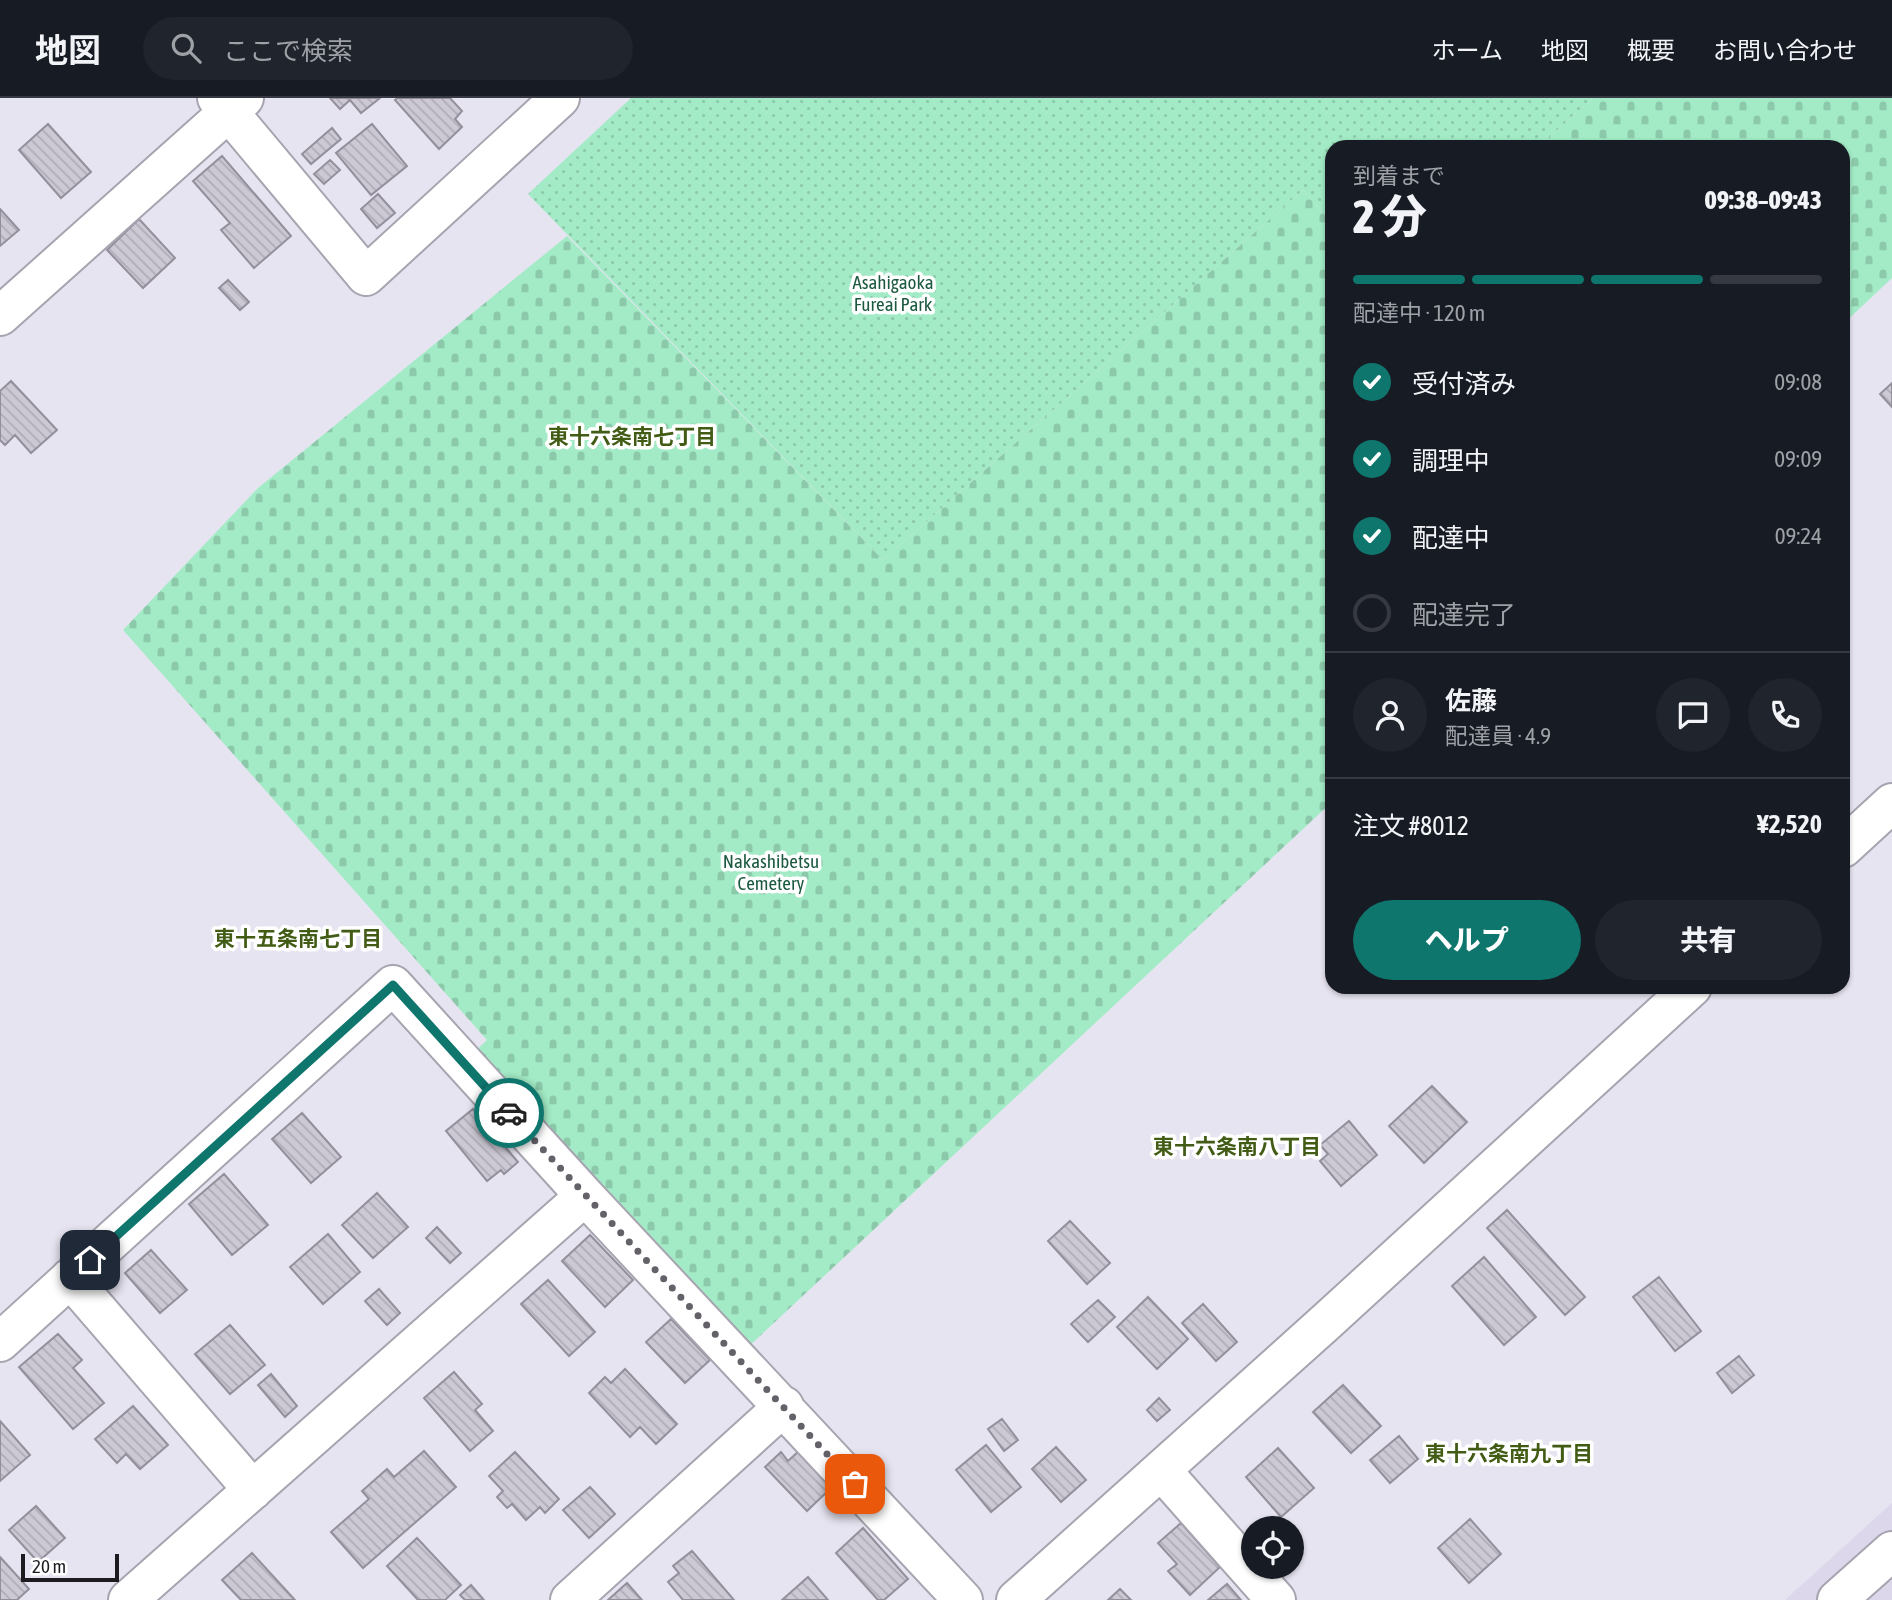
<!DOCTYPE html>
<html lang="ja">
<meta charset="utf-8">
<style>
body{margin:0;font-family:"Asap Condensed","Noto Sans JP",sans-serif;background:#20242c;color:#f1f3f6;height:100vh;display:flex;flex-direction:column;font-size:26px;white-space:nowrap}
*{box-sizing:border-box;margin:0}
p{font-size:23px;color:#9ea1a6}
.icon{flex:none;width:38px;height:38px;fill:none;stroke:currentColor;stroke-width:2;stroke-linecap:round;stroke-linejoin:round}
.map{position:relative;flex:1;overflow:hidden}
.side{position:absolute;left:1325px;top:42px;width:525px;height:854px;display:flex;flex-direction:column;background:#171b24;border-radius:21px;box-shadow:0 2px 5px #0004}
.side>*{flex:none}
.buttons{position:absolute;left:1241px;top:1418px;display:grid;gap:14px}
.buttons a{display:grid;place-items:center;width:63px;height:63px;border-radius:50%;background:#171b24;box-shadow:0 2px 5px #0004;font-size:35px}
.scale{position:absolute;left:21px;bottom:18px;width:98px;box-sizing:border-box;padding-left:7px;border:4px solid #1d1b20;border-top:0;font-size:19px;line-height:24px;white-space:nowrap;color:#1d1b20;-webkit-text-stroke:5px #fff;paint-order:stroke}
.pin{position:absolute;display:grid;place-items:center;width:60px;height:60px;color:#fff;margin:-30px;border-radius:14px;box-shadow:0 4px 10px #0006}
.courier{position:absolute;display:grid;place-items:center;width:70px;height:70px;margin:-35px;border:5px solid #0f766e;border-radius:50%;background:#fff;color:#222;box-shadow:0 2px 9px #0007}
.headline em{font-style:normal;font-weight:800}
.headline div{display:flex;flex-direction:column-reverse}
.headline{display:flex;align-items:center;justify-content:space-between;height:119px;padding:0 28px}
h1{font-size:46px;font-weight:800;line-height:52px}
.bar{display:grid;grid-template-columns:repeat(4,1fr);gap:10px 7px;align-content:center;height:84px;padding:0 28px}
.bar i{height:9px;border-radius:5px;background:#363941}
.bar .on{background:#0f766e}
.bar p{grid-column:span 4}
.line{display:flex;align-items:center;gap:18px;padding:0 28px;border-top:2px solid #363941}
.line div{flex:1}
.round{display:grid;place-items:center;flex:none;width:74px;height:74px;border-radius:37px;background:#20242c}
ol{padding:0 28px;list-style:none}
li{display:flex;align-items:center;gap:21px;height:77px}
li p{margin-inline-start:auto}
li .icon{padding:7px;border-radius:50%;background:#0f766e;color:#fff;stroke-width:4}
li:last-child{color:#9ea1a6}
li i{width:38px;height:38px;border:4px solid #363941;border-radius:50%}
.primary-button{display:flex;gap:14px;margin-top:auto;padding:14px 28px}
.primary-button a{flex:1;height:80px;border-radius:42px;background:#0f766e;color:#fff;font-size:28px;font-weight:800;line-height:80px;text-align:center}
.primary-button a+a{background:#20242c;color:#f1f3f6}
header{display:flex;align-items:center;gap:42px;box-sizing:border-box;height:98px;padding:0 35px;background:#171b24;border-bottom:2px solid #363941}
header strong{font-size:33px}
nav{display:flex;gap:38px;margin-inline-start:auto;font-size:24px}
.search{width:490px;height:63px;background:#20242c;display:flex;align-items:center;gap:18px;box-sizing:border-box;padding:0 24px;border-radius:38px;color:#9ea1a6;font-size:26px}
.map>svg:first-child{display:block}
</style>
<header>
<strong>地図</strong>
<div class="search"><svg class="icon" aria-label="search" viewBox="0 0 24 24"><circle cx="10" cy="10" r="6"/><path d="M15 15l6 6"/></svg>ここで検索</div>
<nav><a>ホーム</a><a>地図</a><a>概要</a><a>お問い合わせ</a></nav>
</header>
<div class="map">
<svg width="1892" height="1502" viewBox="0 0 1892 1502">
<defs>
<pattern id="green-dots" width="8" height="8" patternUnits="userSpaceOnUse" patternTransform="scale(1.75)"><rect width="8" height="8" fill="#a3ebc6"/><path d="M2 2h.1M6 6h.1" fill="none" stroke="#8cc9aa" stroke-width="1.8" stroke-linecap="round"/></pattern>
<pattern id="cemetery-stones" width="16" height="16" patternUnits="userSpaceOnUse" patternTransform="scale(1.75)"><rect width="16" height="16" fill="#a3ebc6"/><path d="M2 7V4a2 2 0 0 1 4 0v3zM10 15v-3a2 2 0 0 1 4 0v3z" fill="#8cc9aa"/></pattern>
<pattern id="building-back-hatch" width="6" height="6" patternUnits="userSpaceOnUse" patternTransform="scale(1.75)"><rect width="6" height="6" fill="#ccc9d5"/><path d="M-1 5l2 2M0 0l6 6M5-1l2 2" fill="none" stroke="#afacb7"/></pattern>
</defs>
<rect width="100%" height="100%" fill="#e7e4f1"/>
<path fill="#dcd7eb" d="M1892,1405v97h-107z"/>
<path fill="url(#green-dots)" d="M631,0h962l-55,49h-206v76l-29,-33 -420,370 -355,-366z"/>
<path fill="url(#cemetery-stones)" d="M1593,0h299v180l-49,46v-177h-305z
M1303,92l29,33v579l-585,546 -278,-291 18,-17 -364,-410 135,-142 309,-252 316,324z"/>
<path fill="url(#building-back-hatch)" stroke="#93909c" stroke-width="2" d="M330,0h50l-19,15 -11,-13 -10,9z
M397,0h53l12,13 -7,8 7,8 -23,22 -44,-49z
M48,26l43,48 -30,26 -42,-48z
M372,26l35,42 -36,29 -35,-42z
M332,30l9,11 -30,25 -9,-10z
M222,58l69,80 -37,32 -33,-38 9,-7 -37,-42z
M330,62l10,10 -16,14 -10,-10z
M378,96l17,19 -18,15 -16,-19z
M0,111l19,21 -19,16z
M139,121l36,39 -32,30 -36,-38z
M228,182l21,22 -9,8 -21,-22z
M11,283l46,49 -26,23 -16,-18 -10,10 -5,-5v-49z
M1892,285v24l-12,-13z
M1432,988l35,36 -43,41 -35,-37z
M473,1011l45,53 -14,12 -3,-4 -14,11 -41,-50z
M302,1015l39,44 -30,26 -39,-44z
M1349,1023l28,34 -36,31 -21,-25 8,-7 -8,-9z
M224,1076l44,51 -36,30 -43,-51z
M377,1095l31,34 -35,31 -31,-33z
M1507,1112l78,87 -20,18 -78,-87z
M1070,1123l40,42 -23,21 -39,-43z
M437,1129l24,26 -11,10 -24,-25z
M328,1136l32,38 -37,32 -33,-37z
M590,1137l43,45 -28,27 -43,-46z
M151,1152l36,40 -27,23 -35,-40z
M1484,1159l52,60 -32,28 -52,-59z
M1659,1179l42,54 -26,20 -42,-54z
M548,1182l47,52 -26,24 -48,-52z
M379,1191l21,24 -13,12 -22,-24z
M1148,1199l40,42 -31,30 -40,-42z
M1098,1202l17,17 -27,25 -17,-18z
M1203,1206l34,38 -21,19 -34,-38z
M671,1221l39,41 -25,23 -39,-41z
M230,1227l35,40 -35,29 -35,-40z
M58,1236l24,26 -9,8 31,35 -31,26 -54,-62z
M1739,1258l15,19 -22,18 -15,-20z
M625,1271l52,55 -21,20 -16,-17 -10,10 -41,-44 16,-16 6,6z
M454,1274l28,32 -7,6 18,21 -23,20 -46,-53z
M271,1276l26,32 -12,11 -27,-32z
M1343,1287l38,41 -30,27 -38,-41z
M1159,1300l11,12 -13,11 -10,-11z
M133,1308l35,39 -28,24 -14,-15 -9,9 -22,-24z
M1002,1321l16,21 -14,11 -16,-22z
M0,1323l30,34 -30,26z
M1399,1338l19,23 -28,24 -20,-23z
M986,1347l35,42 -30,25 -35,-42z
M1056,1349l30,33 -25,22 -29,-33z
M1278,1350l36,40 -33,29 -35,-40z
M424,1353l32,36 -93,81 -32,-36 38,-33 -7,-8 25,-22 7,8z
M799,1353l34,35 -26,25 -42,-44 16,-15 7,9z
M515,1354l44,47 -14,14 -5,-6 -14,13 -14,-16 -5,4 -10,-11 6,-6 -14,-15z
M590,1389l25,27 -26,24 -26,-28z
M36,1408l29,32 -27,24 -29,-32z
M1470,1421l31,35 -32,29 -31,-35z
M1181,1425l39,44 -30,28 -22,-24 9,-7 -19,-21z
M863,1430l45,51 -24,21h-6l-42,-47z
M417,1440l44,47 -16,15h-27l-31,-34z
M692,1453l42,49h-51l-15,-18 11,-9 -6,-7z
M252,1455l43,47h-54l-19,-20z
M0,1459l29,32 -12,11h-17z
M808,1479l20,23h-46z
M627,1485l15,17h-34z
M1227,1486l14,16h-33z
M471,1487l13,15h-19l-5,-5z
M1120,1491l11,11h-23z"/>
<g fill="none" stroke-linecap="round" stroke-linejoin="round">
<g stroke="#a7a4b0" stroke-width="42">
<path id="minor" d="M217,0l149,178 194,-178
M0,218l244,-218
M1843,750l49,-45
M70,1180l183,212
M0,1244l393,-357 192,211
M1161,1372l115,130
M128,1502l457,-404 378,404
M570,1502l214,-194
M1016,1502l310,-278 366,-335
M1837,1502l55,-49"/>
</g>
<use href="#minor" stroke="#fff" stroke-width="38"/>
</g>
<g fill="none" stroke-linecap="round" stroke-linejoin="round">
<path stroke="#646169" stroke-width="7" stroke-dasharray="0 12.6" d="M509,1015l346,371"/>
<path stroke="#0f766e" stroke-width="9" d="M90,1162l303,-275 116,128"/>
</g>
<g text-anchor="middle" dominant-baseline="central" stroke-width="7" stroke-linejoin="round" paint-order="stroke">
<g font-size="19" fill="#1c5a40" stroke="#fff">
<text x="893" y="184">Asahigaoka<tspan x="893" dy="22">Fureai Park</tspan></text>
<text x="771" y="763">Nakashibetsu<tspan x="771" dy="22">Cemetery</tspan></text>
</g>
<g font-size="21" font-weight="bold" fill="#425c16" stroke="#fff">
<text x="632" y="338">東十六条南七丁目</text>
<text x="298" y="840">東十五条南七丁目</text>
<text x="1237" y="1048">東十六条南八丁目</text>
<text x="1509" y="1355">東十六条南九丁目</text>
</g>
</g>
</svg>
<div class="buttons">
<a><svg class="icon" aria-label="locate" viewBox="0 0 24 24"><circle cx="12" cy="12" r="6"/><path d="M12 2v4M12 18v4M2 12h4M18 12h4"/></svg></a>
</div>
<div class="scale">20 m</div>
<div class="pin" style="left:855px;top:1386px;background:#ea580c"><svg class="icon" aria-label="bag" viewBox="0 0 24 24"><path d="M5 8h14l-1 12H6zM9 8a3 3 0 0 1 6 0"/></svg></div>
<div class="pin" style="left:90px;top:1162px;background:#1f2937"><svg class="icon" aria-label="home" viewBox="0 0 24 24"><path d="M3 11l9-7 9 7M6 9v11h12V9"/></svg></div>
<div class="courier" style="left:509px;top:1015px"><svg class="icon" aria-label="car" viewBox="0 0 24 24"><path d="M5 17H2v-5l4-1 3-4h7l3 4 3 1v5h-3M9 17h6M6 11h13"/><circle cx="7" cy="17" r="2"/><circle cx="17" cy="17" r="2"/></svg></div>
<section class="side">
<div class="headline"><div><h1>2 分</h1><p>到着まで</p></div><em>09:38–09:43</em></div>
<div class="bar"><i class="on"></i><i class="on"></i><i class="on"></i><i></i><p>配達中 · 120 m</p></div>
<ol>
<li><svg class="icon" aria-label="check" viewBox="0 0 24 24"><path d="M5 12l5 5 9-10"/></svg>受付済み<p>09:08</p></li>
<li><svg class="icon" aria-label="check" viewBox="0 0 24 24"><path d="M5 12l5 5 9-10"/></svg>調理中<p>09:09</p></li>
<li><svg class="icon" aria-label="check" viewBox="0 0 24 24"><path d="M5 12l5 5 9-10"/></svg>配達中<p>09:24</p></li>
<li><i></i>配達完了</li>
</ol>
<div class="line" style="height:126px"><a class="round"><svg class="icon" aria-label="person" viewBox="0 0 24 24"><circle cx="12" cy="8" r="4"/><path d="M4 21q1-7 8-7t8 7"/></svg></a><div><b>佐藤</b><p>配達員 · 4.9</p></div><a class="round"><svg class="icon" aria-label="chat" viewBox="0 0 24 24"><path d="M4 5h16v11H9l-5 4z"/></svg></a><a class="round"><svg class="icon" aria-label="phone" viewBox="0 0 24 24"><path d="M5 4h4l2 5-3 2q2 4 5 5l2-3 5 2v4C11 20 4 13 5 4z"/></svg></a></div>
<div class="line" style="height:91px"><div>注文 #8012</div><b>¥2,520</b></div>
<div class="primary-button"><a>ヘルプ</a><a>共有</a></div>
</section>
</div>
